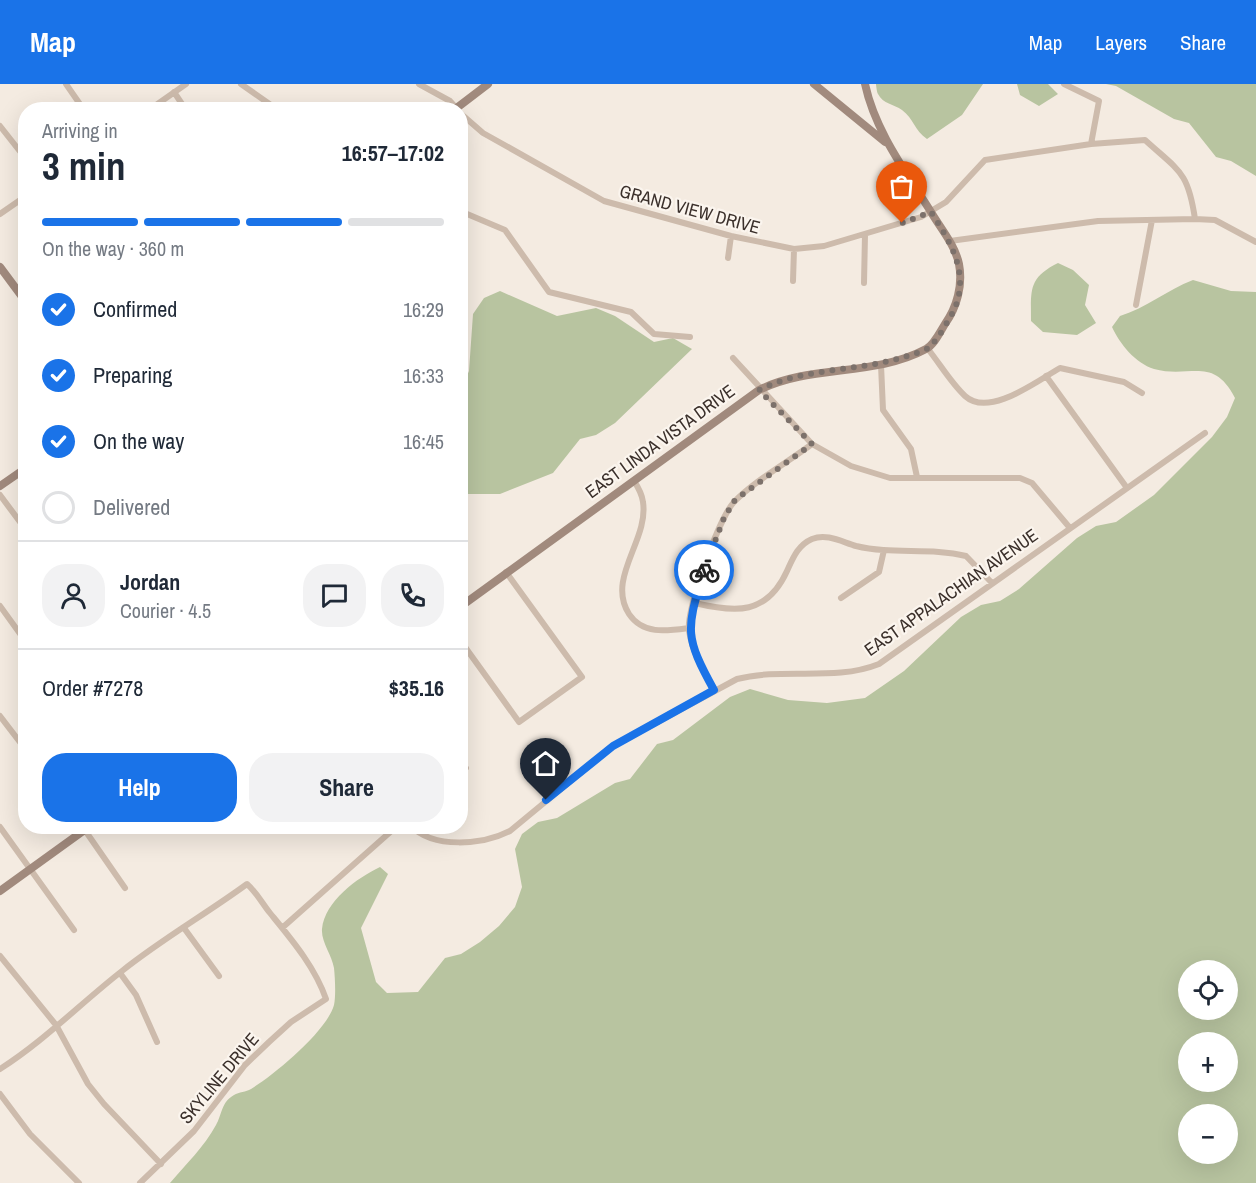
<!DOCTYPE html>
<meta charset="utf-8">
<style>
body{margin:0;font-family:"Archivo Narrow",sans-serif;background:#f2f2f3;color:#1f2937;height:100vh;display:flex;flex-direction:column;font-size:22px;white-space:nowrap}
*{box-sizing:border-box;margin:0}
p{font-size:20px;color:#747a83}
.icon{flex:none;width:33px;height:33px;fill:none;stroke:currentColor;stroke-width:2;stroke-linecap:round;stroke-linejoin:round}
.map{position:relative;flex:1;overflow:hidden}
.sheet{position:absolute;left:18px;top:18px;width:450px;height:732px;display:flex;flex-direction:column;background:#fff;border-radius:24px;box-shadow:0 6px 24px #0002}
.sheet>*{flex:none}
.fabs{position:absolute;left:1178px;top:876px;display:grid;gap:12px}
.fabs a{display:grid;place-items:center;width:60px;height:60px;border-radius:50%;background:#fff;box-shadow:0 6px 24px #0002;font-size:30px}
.pin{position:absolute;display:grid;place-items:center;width:51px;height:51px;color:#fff;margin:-62px -26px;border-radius:50% 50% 50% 0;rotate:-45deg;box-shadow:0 0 6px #0007}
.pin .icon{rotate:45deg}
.courier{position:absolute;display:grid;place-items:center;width:60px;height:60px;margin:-30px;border:4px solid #1a73e8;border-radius:50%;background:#fff;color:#222;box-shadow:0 2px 8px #0007}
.summary em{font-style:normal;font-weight:700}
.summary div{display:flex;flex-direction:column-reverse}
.summary{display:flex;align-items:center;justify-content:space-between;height:102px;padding:0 24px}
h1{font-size:39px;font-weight:700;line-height:45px}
.bar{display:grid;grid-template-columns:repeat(4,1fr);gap:9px 6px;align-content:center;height:72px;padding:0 24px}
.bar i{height:8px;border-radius:4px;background:#e0e1e3}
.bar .active{background:#1a73e8}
.bar p{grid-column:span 4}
.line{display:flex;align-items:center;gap:15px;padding:0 24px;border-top:2px solid #e0e1e3}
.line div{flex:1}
.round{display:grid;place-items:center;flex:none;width:63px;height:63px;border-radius:24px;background:#f2f2f3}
ol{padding:0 24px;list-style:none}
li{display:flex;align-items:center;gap:18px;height:66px}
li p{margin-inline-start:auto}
li .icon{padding:6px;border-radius:50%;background:#1a73e8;color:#fff;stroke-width:4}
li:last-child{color:#747a83}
li i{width:33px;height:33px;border:3px solid #e0e1e3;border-radius:50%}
.cta{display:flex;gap:12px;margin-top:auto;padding:12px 24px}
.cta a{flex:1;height:69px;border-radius:24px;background:#1a73e8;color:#fff;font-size:24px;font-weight:700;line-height:69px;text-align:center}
.cta a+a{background:#f2f2f3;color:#1f2937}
header{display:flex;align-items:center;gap:36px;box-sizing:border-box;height:84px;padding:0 30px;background:#1a73e8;color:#fff}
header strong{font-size:28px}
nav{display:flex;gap:33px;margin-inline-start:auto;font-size:21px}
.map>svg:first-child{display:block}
</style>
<header>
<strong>Map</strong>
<nav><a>Map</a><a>Layers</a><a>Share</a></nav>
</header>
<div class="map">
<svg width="1256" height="1099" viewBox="0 0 1256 1099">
<rect width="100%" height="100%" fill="#f4ebe1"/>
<path fill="#b8c4a0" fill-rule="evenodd" d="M876,0h107l-21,31 -35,24c-13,-9 -13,-20 -25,-29 -8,-6 -19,-6 -24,-16 -1,-1 -2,-9 -2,-10z
M1017,0h31l10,10 -19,12 -19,-11z
M1106,0h150v92l-25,-15 -15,-4 -27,-34 -15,-4 -58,-33z
M1058,179l15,7 16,15 -4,20 11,18 -19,12 -34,-3 -12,-11c0,-31 -3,-43 27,-58z
M1193,196l38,11 25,1v891h-1086c16,-19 34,-36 46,-58 6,-10 5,-23 18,-30 5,-3 12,-3 17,-6 23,-14 76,-58 83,-84 2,-10 1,-27 0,-37 -2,-13 -13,-26 -12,-39 3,-28 35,-51 58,-62l8,7 -27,54 15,54 11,11 31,-1 27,-34 16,-4 19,-12 19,-16 16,-19 7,-20 -7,-38 7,-15 16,-12 19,-4 58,-35 15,-4 27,-35 16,-4 57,-43 20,-8 38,11 39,3 38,-5 39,-27 57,-54 20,-12 19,-4 19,-12 58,-51 19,-12 20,-4 38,-27 58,-58 15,-20 8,-19c-22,-43 -45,-19 -81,-29 -19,-6 -34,-25 -42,-42l8,-11c26,-8 47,-26 73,-36zM1188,886h39v40h-39zM1227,958v40h-39v-40zM1227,1030v40h-39v-40z
M500,207l57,25 39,-8 19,8 39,26 19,-4 19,11 -77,74 -19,12 -16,4 -27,34 -53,21h-35l-4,-4 -1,-98 9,-21 4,-57 11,-16z"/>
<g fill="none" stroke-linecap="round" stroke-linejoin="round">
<path stroke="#cdbbac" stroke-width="6" d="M66,0l18,26
M241,0l37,26
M419,0l31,17 8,9
M1064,0l35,17 -8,43
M174,8l12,18
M149,26l37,-26
M460,29l23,20 121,68 127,35 63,13 30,-3 97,-29 25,-15 39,-42 106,-16 54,-4c34,31 43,31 50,79
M0,42l26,33
M460,127l45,19 44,62 82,20 23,22 36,3
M0,130l26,-18
M950,157l148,-20 97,-2 20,1 41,22
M728,174l3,-22
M793,197l1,-32
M864,199l1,-48
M1136,221l16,-85
M928,265c12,15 23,34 37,47 24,22 72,-15 95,-28l64,14 18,11
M733,274l79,86 39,22 39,12h130l12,5 38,45
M881,281l2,45 28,39 6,28
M1046,292l81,112
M634,397c4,6 8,13 9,21 6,38 -37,76 -14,112 14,21 38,17 60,14
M0,411l26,35
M841,514l38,-26 5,-22
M695,519c41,10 72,12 92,-32 6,-13 11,-26 25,-32 15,-6 30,3 44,7 36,9 74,1 110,10l26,27
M0,522l26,36
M460,556l59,82 63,-45 -76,-105
M714,606c-11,-20 -21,-36 -25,-59 -3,-21 30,-113 45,-129 20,-21 54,-40 78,-58
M0,632l26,34
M460,676l6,8 -6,5
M82,742l43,62
M411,742c22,23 72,19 99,5l103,-85 124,-67c47,-12 97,3 142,-15l326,-231
M0,743l74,103
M184,844l35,48
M282,844l115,-102
M0,872l56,69 32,59 16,20 57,60
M120,889l16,22 21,47
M0,985c44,-28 81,-66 122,-98 40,-32 84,-57 125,-87 10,9 15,19 23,29 22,27 45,54 56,86l-35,23 -22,20 -24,23 -51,66 -54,52
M0,1010l30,40 49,49"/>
<path stroke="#a18a7d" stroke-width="8" d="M814,0l71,58
M454,26l34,-26
M0,183l26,35
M0,402l26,-18
M460,523l299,-217c52,-26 115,-13 167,-41 8,-4 14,-17 19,-25 12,-17 18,-39 14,-60 -4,-19 -18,-35 -28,-52 -25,-40 -56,-81 -66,-128
M0,807l90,-65"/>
</g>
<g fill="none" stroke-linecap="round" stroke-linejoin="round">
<path stroke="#7c716b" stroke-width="6" stroke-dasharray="0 10.8" d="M704,486l20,-52 11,-18 77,-56 -53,-54c45,-23 100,-18 148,-34 6,-2 16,-4 21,-8 10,-8 18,-24 24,-34 20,-38 -1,-71 -21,-102l-29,11"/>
<path stroke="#1a73e8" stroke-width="8" d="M546,716l67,-54 101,-56c-31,-56 -27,-61 -10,-120"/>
</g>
<g text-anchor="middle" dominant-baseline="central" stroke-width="4.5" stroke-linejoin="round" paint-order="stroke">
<g font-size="18" fill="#3b302b" stroke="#fbf5ee">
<text transform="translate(690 125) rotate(15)">GRAND VIEW DRIVE</text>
<text transform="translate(660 357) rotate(-36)">EAST LINDA VISTA DRIVE</text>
<text transform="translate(951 508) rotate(-35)">EAST APPALACHIAN AVENUE</text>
<text transform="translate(219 994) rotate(-50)">SKYLINE DRIVE</text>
</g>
</g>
</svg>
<div class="fabs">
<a><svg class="icon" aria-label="locate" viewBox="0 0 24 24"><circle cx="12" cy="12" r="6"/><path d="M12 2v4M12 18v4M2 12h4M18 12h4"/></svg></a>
<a>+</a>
<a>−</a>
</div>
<div class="pin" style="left:902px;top:139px;background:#ea580c"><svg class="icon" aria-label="bag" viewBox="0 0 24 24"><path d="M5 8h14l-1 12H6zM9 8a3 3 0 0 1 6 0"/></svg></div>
<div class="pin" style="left:546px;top:716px;background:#1f2937"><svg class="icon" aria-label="home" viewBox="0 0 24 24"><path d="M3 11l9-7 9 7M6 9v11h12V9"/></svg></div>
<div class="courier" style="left:704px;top:486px"><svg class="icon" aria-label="bike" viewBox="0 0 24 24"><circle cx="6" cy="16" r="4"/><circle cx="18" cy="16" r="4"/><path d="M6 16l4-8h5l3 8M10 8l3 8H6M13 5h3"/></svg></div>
<section class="sheet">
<div class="summary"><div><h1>3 min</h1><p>Arriving in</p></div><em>16:57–17:02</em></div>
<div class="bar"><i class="active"></i><i class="active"></i><i class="active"></i><i></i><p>On the way · 360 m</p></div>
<ol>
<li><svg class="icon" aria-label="check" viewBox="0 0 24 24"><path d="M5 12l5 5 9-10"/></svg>Confirmed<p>16:29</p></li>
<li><svg class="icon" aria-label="check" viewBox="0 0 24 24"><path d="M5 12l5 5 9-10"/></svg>Preparing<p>16:33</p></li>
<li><svg class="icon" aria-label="check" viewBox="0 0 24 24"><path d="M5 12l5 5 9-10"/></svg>On the way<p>16:45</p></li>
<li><i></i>Delivered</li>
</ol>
<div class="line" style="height:108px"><a class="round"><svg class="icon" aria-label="person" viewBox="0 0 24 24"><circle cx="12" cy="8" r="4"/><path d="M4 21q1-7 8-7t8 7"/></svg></a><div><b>Jordan</b><p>Courier · 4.5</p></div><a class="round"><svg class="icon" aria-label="chat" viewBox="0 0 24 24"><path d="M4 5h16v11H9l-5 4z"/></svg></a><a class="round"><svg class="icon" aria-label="phone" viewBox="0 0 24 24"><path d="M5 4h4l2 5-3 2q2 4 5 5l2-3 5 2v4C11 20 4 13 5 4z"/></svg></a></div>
<div class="line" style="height:78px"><div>Order #7278</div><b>$35.16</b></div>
<div class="cta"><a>Help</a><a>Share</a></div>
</section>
</div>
